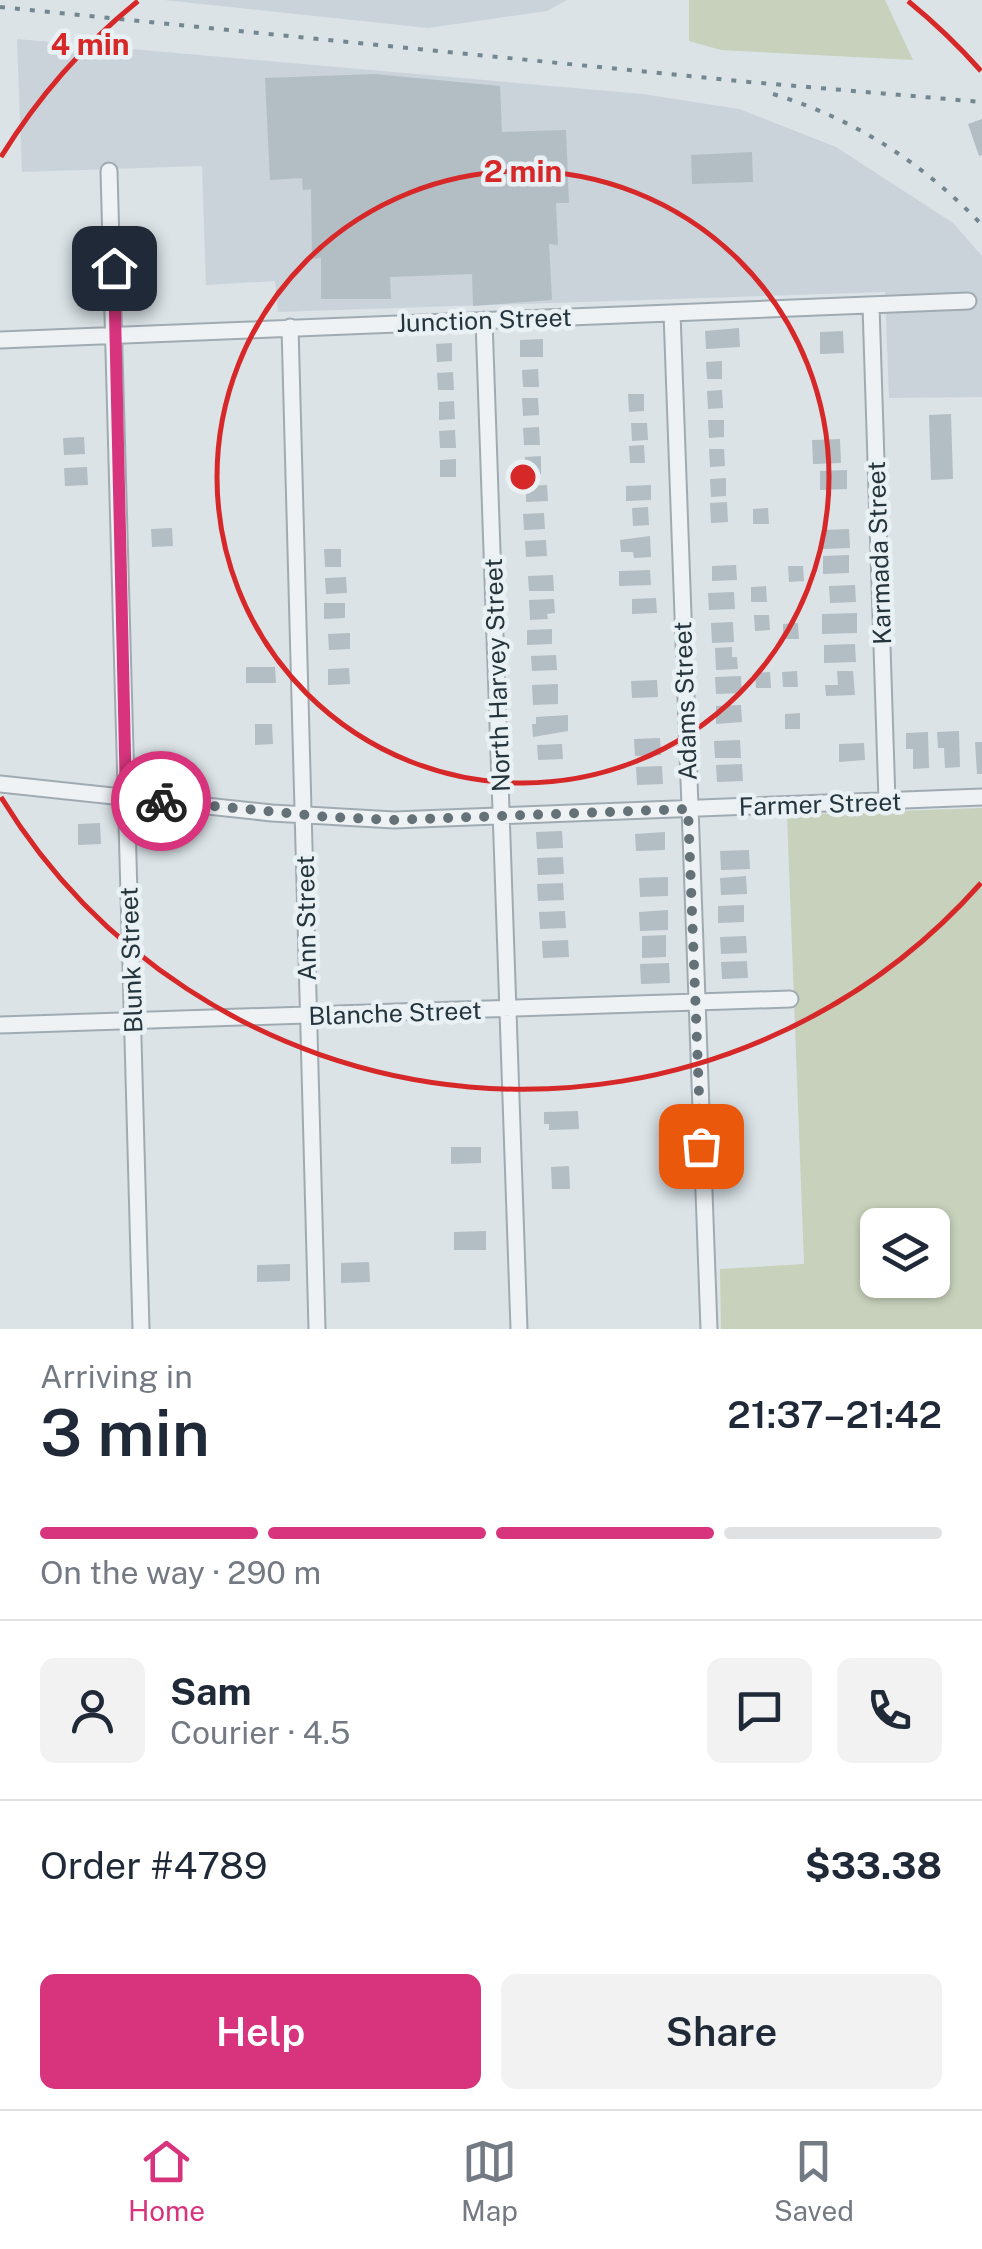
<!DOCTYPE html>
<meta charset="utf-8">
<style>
body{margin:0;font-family:"Public Sans",sans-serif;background:#f2f2f3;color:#1f2937;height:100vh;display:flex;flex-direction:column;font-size:38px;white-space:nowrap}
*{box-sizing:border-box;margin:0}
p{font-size:32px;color:#747a83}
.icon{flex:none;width:55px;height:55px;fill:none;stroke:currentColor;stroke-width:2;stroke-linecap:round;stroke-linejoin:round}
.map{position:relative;height:1329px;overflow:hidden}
.details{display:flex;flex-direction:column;background:#fff;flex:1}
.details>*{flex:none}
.tools{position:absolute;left:860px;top:1208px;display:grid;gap:20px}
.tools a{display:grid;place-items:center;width:90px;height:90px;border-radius:15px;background:#fff;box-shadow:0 2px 8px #0004;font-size:50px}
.pin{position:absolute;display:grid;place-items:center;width:85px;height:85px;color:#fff;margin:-42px;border-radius:20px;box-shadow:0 5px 15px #0006}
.courier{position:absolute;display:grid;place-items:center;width:100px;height:100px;margin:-50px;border:8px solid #d7347d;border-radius:50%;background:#fff;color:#222;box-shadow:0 2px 12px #0007}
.overview em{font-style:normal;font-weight:600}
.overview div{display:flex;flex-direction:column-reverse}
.overview{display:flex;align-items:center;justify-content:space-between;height:170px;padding:0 40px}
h1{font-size:65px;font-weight:600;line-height:75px}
.bar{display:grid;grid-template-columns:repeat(4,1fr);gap:15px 10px;align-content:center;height:120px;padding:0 40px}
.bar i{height:12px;border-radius:8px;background:#e0e1e3}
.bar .selected{background:#d7347d}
.bar p{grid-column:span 4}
.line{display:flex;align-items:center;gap:25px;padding:0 40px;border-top:2px solid #e0e1e3}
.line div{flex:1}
.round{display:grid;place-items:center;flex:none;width:105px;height:105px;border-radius:15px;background:#f2f2f3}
.cta{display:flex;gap:20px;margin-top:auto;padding:20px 40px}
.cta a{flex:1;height:115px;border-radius:15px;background:#d7347d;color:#fff;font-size:40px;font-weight:600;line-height:115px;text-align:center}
.cta a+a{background:#f2f2f3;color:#1f2937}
.tab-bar{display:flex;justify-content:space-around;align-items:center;height:140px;border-top:2px solid #e0e1e3;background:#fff;font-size:28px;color:#747a83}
.tab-bar a{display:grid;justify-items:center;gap:5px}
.tab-bar .selected{color:#d7347d}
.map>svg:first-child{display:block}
</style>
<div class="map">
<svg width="982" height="1329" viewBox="0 0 982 1329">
<rect width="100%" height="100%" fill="#dbe3e7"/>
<path fill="#c9d3d9" d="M164,0h403l-20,11 -119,17z
M17,39l626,55 96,15 97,38 117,76 29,33v141l-93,1 -4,-106 -607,20 -3,-31 -69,4 -4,-119 -180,6z"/>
<path fill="#c7d1bb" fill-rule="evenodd" d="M689,0h196l28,60 -192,-10 -32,-9z
M982,808v521h-261l-1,-60 84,-5 -17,-449zM878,1225h54v55h-54z"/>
<path fill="#b2bec4" d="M374,74l126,12 2,46 64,-2 3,73h-13l2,42 -9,-1 3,56 -79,6 -1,-32 -82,3 1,22h-70v-41l-9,1 -1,-70 -8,1 -1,-12 -32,2 -5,-102z
M982,119v36l-3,1 -11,-32z
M752,152l1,30 -61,2 -1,-29z
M739,328l1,19 -34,2 -1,-18z
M843,331l1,22 -24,1v-22z
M543,339v18h-23v-17z
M452,343v18l-15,1 -1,-18z
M722,361v18h-15l-1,-17z
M538,369l1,18h-16l-1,-17z
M453,372l1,18h-16l-1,-17z
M722,390l1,18 -15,1 -1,-18z
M628,394h16v17l-15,1z
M522,398h16l1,17 -16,1z
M454,401l1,18 -16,1v-18z
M951,414l2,65 -22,1 -2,-65z
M708,420h16v17l-15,1z
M631,423h16l1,17 -16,1z
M539,427l1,18h-16l-1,-17z
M455,430l1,18h-16l-1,-17z
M84,437l1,17 -21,1 -1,-17z
M840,439l1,24 -28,1 -1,-24z
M644,445l1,18h-15l-1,-17z
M709,449h15l1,17 -15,1z
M541,456v18h-16v-17z
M456,459v18h-16v-17z
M87,467l1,18 -23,1 -1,-18z
M847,470v19l-27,1v-19z
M726,478v18l-15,1 -1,-18z
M547,485l1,16 -22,1v-16z
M651,485v15l-25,1v-15z
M727,502l1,20 -17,1 -1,-20z
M648,507l1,18 -16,1 -1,-18z
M768,508l1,16h-16v-15z
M544,513l1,16 -21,1 -1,-16z
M172,528l1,18 -21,1 -1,-18z
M849,529l1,19 -27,1v-19z
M650,536l1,21 -17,1 -1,-6h-12l-1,-12z
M546,540l1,16 -21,1 -1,-16z
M324,549h17v18h-16z
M849,555v18l-26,1v-18z
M736,565l1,15 -25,1v-15z
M788,566h15l1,15 -15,1z
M650,570l1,15 -32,1v-15z
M553,575l1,16h-25l-1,-15z
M346,577l1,16 -21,1 -1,-16z
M855,585l1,17 -26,1 -1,-17z
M766,586l1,16h-16v-15z
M734,592l1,17 -26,1 -1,-17z
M656,598l1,15 -25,1v-15z
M554,599l1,14 -8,1 1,5 -18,1 -1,-20z
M324,603h21v15l-21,1z
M857,613v20l-35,1v-20z
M754,615h15l1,15 -15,1z
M733,622l1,20 -22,1 -1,-20z
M798,623l1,16h-16v-15z
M552,629v15l-25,1v-15z
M350,633v16l-21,1 -1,-16z
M855,644l1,18 -32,1v-18z
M732,647v10h5l1,12 -22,1 -1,-22z
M556,655l1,15 -25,1 -1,-15z
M246,667h29l1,16h-30z
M349,668l1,16 -22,1v-16z
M797,671l1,16h-15l-1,-15z
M837,671h16l2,24 -29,1 -1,-11h13z
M770,672l1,16h-15l-1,-15z
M741,676l1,17 -26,1 -1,-17z
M657,680l1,17 -26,1 -1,-17z
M558,684v20l-25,1 -1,-20z
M741,705l1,17 -26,2v-18z
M800,713v16h-15v-15z
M568,715v16l-35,6 -1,-13h4v-7z
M255,724h17l1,20 -18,1z
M959,731l1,36 -15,1 -1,-20h-6l-1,-16z
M928,732l1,36 -16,1v-20h-7v-16z
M660,738l1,17 -26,1 -1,-17z
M740,740l1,18h-26l-1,-17z
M975,742h7v32h-5z
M864,743l1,17 -26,2v-18z
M562,744l1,15 -25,1 -1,-15z
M742,764l1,17 -26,1 -1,-17z
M662,766l1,18 -26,1 -1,-18z
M100,823l1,21 -23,1v-21z
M562,831l1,17 -26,1 -1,-17z
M665,832v18l-29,1 -1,-17z
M749,850l1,19 -29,1 -1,-19z
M563,857l1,17 -26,1 -1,-17z
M746,876l1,18 -26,1 -1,-17z
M668,877v19l-28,1 -1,-19z
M563,883l1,17 -26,1 -1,-17z
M744,905v17l-26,1v-17z
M668,910v20l-28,1 -1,-19z
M565,911l1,17 -26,1 -1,-17z
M666,935v22l-24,1v-22z
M746,936l1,17 -26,1 -1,-17z
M568,940l1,17 -26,1 -1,-17z
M747,961l1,17 -26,1 -1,-17z
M669,963l1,20 -29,1 -1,-20z
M578,1111l1,18 -30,1v-6h-5v-12z
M451,1147h30v16l-30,1z
M569,1166l1,23h-18l-1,-22z
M486,1231v19h-32v-18z
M369,1262l1,20 -29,1v-20z
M290,1264v17l-33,1v-17z"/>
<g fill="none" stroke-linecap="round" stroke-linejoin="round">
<g stroke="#a0abb1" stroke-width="19">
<path id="minor" d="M109,171l32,1158
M871,306l16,495
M672,313l37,1016
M484,320l35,1009
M290,327l27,1002
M0,340l968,-39
M0,784l272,29 122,7 588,-23
M0,1025l790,-26"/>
</g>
<use href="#minor" stroke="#eef2f5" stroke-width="15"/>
<path stroke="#738791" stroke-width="4" stroke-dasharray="5 10" stroke-linecap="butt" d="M0,7l738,74 244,21
M773,94c82,25 150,69 209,131"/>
</g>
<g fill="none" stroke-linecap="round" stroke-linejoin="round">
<path stroke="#647278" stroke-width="10" stroke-dasharray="0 18" d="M161,801l167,16 66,3 294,-11 13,337"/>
<path stroke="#d7347d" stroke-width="12" d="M114,268l12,530 35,3"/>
</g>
<g fill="none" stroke="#d62828" stroke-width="5">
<circle cx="523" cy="477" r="306"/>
<path d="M981 883A612 612 0 0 1 1 797M1 157A612 612 0 0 1 138 1M908 1A612 612 0 0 1 981 71"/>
</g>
<g text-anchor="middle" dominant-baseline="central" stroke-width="9" stroke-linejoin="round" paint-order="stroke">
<g font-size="25" fill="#24353d" stroke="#eaf1f4">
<text transform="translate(484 320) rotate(-2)">Junction Street</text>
<text transform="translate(879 553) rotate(-92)">Karmada Street</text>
<text transform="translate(497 675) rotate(-92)">North Harvey Street</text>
<text transform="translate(685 701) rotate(-92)">Adams Street</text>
<text transform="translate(820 804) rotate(-2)">Farmer Street</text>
<text transform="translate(306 918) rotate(-91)">Ann Street</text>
<text transform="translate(131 960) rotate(-92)">Blunk Street</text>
<text transform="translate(395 1013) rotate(-2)">Blanche Street</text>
</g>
</g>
<circle cx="523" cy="477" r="15" fill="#d62828" stroke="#eaf1f4" stroke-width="5"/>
<g font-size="30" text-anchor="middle" font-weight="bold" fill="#d62828" stroke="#eaf1f4" stroke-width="9" stroke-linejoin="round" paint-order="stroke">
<text x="90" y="55">4 min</text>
<text x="523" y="182">2 min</text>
</g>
</svg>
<div class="tools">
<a><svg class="icon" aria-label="layers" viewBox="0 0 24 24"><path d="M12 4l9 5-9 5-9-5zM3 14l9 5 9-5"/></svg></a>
</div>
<div class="pin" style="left:701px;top:1146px;background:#ea580c"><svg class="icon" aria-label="bag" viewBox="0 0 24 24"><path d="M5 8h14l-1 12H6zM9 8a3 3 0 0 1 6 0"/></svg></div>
<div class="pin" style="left:114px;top:268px;background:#1f2937"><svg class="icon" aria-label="home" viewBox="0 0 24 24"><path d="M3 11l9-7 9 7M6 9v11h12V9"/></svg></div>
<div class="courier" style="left:161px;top:801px"><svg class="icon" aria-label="bike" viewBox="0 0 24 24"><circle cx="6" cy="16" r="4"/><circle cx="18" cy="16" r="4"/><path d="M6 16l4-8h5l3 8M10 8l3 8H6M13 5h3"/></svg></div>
</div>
<section class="details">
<div class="overview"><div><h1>3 min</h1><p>Arriving in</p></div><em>21:37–21:42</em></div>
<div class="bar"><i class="selected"></i><i class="selected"></i><i class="selected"></i><i></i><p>On the way · 290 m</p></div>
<div class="line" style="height:180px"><a class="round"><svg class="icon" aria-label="person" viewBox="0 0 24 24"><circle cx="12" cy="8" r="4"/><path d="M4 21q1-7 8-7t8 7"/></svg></a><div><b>Sam</b><p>Courier · 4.5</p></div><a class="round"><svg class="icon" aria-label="chat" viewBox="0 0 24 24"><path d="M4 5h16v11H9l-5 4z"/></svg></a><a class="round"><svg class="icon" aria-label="phone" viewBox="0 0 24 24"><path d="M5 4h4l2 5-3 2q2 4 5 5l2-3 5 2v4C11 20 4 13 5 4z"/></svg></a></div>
<div class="line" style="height:130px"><div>Order #4789</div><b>$33.38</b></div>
<div class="cta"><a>Help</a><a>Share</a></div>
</section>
<nav class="tab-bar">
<a class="selected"><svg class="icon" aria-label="home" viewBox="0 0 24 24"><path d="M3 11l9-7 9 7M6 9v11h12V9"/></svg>Home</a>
<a><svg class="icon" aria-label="map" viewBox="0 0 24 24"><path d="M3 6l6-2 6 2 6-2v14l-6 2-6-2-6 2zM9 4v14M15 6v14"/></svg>Map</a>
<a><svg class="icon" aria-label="saved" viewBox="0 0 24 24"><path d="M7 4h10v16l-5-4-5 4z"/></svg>Saved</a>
</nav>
